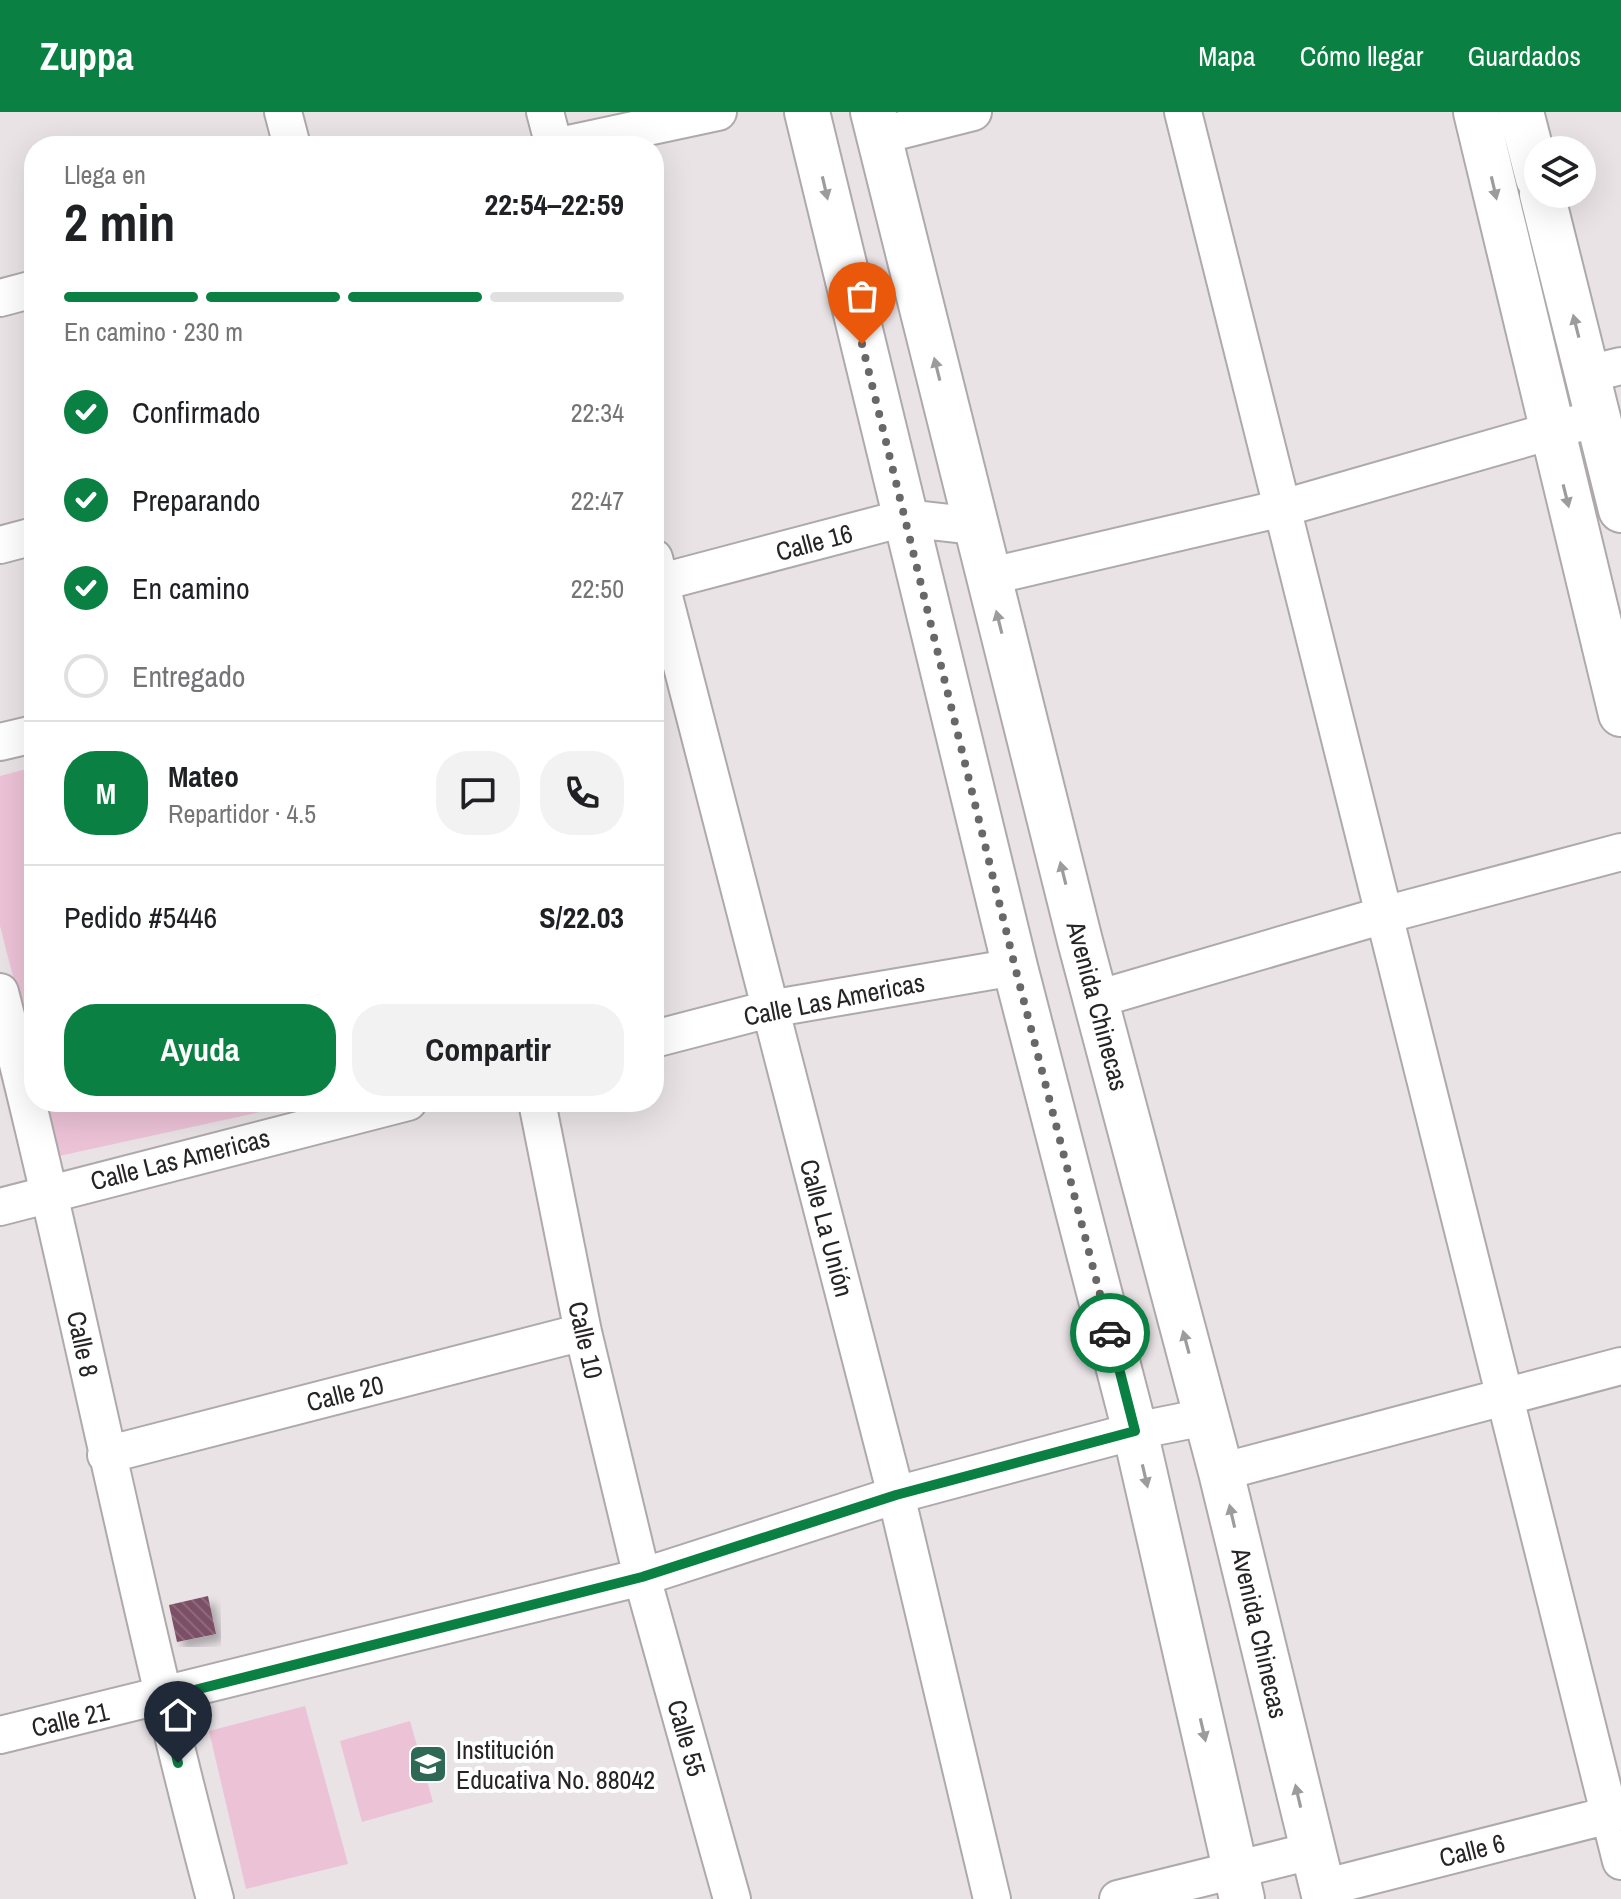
<!DOCTYPE html>
<html lang="es">
<meta charset="utf-8">
<style>
body{margin:0;font-family:"Archivo Narrow",sans-serif;background:#f2f2f2;color:#202124;height:100vh;display:flex;flex-direction:column;font-size:30px;white-space:nowrap}
*{box-sizing:border-box;margin:0}
p{font-size:26px;color:#757577}
.icon{flex:none;width:44px;height:44px;fill:none;stroke:currentColor;stroke-width:2;stroke-linecap:round;stroke-linejoin:round}
.map{position:relative;flex:1;overflow:hidden}
.drawer{position:absolute;left:24px;top:24px;width:640px;height:976px;display:flex;flex-direction:column;background:#fff;border-radius:32px;box-shadow:0 8px 32px #0002}
.drawer>*{flex:none}
.tools{position:absolute;left:1524px;top:24px;display:grid;gap:16px}
.tools a{display:grid;place-items:center;width:72px;height:72px;border-radius:50%;background:#fff;box-shadow:0 8px 32px #0002;font-size:40px}
.pin{position:absolute;display:grid;place-items:center;width:68px;height:68px;color:#fff;margin:-82px -34px;border-radius:50% 50% 50% 0;rotate:-45deg;box-shadow:0 0 8px #0007}
.pin .icon{rotate:45deg}
.courier{position:absolute;display:grid;place-items:center;width:80px;height:80px;margin:-40px;border:6px solid #0b8043;border-radius:50%;background:#fff;color:#222;box-shadow:0 2px 10px #0007}
.overview em{font-style:normal;font-weight:700}
.overview div{display:flex;flex-direction:column-reverse}
.overview{display:flex;align-items:center;justify-content:space-between;height:136px;padding:0 40px}
h1{font-size:52px;font-weight:700;line-height:60px}
.bar{display:grid;grid-template-columns:repeat(4,1fr);gap:12px 8px;align-content:center;height:96px;padding:0 40px}
.bar i{height:10px;border-radius:6px;background:#e0e0e0}
.bar .active{background:#0b8043}
.bar p{grid-column:span 4}
.line{display:flex;align-items:center;gap:20px;padding:0 40px;border-top:2px solid #e0e0e0}
.line div{flex:1}
.round{display:grid;place-items:center;flex:none;width:84px;height:84px;border-radius:32px;background:#f2f2f2}
ol{padding:0 40px;list-style:none}
li{display:flex;align-items:center;gap:24px;height:88px}
li p{margin-inline-start:auto}
li .icon{padding:8px;border-radius:50%;background:#0b8043;color:#fff;stroke-width:4}
li:last-child{color:#757577}
li i{width:44px;height:44px;border:4px solid #e0e0e0;border-radius:50%}
.primary-button{display:flex;gap:16px;margin-top:auto;padding:16px 40px}
.primary-button a{flex:1;height:92px;border-radius:32px;background:#0b8043;color:#fff;font-size:32px;font-weight:700;line-height:92px;text-align:center}
.primary-button a+a{background:#f2f2f2;color:#202124}
header{display:flex;align-items:center;gap:48px;box-sizing:border-box;height:112px;padding:0 40px;background:#0b8043;color:#fff}
header strong{font-size:38px}
nav{display:flex;gap:44px;margin-inline-start:auto;font-size:28px}
.map>svg:first-child{display:block}
</style>
<header>
<strong>Zuppa</strong>
<nav><a>Mapa</a><a>Cómo llegar</a><a>Guardados</a></nav>
</header>
<div class="map">
<svg width="1621" height="1787" viewBox="0 0 1621 1787">
<defs>
<pattern id="building-back-hatch" width="6" height="6" patternUnits="userSpaceOnUse" patternTransform="scale(2)"><rect width="6" height="6" fill="#7b4f66"/><path d="M-1 5l2 2M0 0l6 6M5-1l2 2" fill="none" stroke="#8c6a7c"/></pattern>
<filter id="shadow"><feDropShadow dx="7" dy="7" stdDeviation="4" flood-color="#0004"/></filter>
</defs>
<rect width="100%" height="100%" fill="#e9e3e6"/>
<path fill="#ecc2d7" d="M34,655v291l-34,-132v-150z
M45,990h261l-247,54z
M305,1594l43,158 -102,25 -37,-158z
M410,1609l23,81 -71,20 -22,-81z"/>
<path fill="url(#building-back-hatch)" filter="url(#shadow)" d="M208,1484l8,38 -39,8 -8,-37z"/>
<g fill="none" stroke-linecap="round" stroke-linejoin="round">
<g stroke="#aea9ab" stroke-width="40">
<path id="street" d="M283,0l9,34
M545,0l9,34
M1183,0l438,1749
M878,24l95,-24
M559,34l159,-34
M0,186l34,-9
M1588,262l33,-8
M0,433l34,-9
M654,446l242,937 96,404
M987,465l296,-69 296,-85
M654,472l250,-66 72,8
M0,630l34,-8
M0,880c77,301 134,607 215,907
M1097,887l287,-84 237,-63
M654,927l115,-30 246,-42
M537,990l46,230 59,245 90,322
M0,1095l408,-105
M106,1343l477,-123
M1221,1360l400,-106
M0,1623l642,-158 254,-82 239,-64 70,-14
M1323,1776l298,-76
M1118,1787l193,-48"/>
</g>
<g stroke="#aea9ab" stroke-width="48">
<path id="secondary" d="M807,0l208,855 120,464 107,468
M873,0l207,829 141,531 104,427
M1476,0l145,602
M1521,0l17,66
M1542,82l79,316"/>
</g>
<use href="#street" stroke="#fff" stroke-width="36"/>
<use href="#secondary" stroke="#fff" stroke-width="44"/>
</g>
<defs><path id="oneway-solid" d="M-6-.8H1V-3.2L6.5 0L1 3.2V.8H-6Z" transform="scale(2)"/></defs>
<g fill="#9d9c9d">
<use href="#oneway-solid" transform="translate(825 76) rotate(77)"/>
<use href="#oneway-solid" transform="translate(1494 76) rotate(77)"/>
<use href="#oneway-solid" transform="translate(1576 214) rotate(-104)"/>
<use href="#oneway-solid" transform="translate(937 257) rotate(-104)"/>
<use href="#oneway-solid" transform="translate(1566 384) rotate(76)"/>
<use href="#oneway-solid" transform="translate(999 510) rotate(-104)"/>
<use href="#oneway-solid" transform="translate(1063 761) rotate(-104)"/>
<use href="#oneway-solid" transform="translate(1186 1230) rotate(-105)"/>
<use href="#oneway-solid" transform="translate(1145 1364) rotate(77)"/>
<use href="#oneway-solid" transform="translate(1232 1404) rotate(-103)"/>
<use href="#oneway-solid" transform="translate(1203 1618) rotate(77)"/>
<use href="#oneway-solid" transform="translate(1298 1684) rotate(-103)"/>
</g>
<g fill="none" stroke-linecap="round" stroke-linejoin="round">
<path stroke="#6a6769" stroke-width="8" stroke-dasharray="0 14.4" d="M862,232l153,623 95,366"/>
<path stroke="#0b8043" stroke-width="10" d="M178,1651l-15,-65 479,-121 254,-82 239,-64 -25,-98"/>
</g>
<defs>
<g id="school-square" transform="scale(2)"><rect x="-9" y="-9" width="18" height="18" rx="4" fill="#2d6954" stroke="#fff"/><path d="M0-5L7-2L0 1L-7-2ZM-4 1L0 2.5L4 1V4Q0 6-4 4Z" fill="#fff"/></g>
</defs>
<g fill-rule="evenodd">
<use href="#school-square" x="428" y="1652"/>
</g>
<g text-anchor="middle" dominant-baseline="central" stroke-width="8" stroke-linejoin="round" paint-order="stroke">
<g font-size="26" fill="#262425" stroke="#fff">
<text transform="translate(814 430) rotate(-15)">Calle 16</text>
<text transform="translate(834 887) rotate(-11)">Calle Las Americas</text>
<text transform="translate(1098 894) rotate(75)">Avenida Chinecas</text>
<text transform="translate(180 1047) rotate(-14)">Calle Las Americas</text>
<text transform="translate(827 1116) rotate(75)">Calle La Unión</text>
<text transform="translate(586 1228) rotate(77)">Calle 10</text>
<text transform="translate(83 1232) rotate(78)">Calle 8</text>
<text transform="translate(345 1281) rotate(-14)">Calle 20</text>
<text transform="translate(1260 1521) rotate(77)">Avenida Chinecas</text>
<text transform="translate(70 1607) rotate(-13)">Calle 21</text>
<text transform="translate(687 1626) rotate(74)">Calle 55</text>
<text transform="translate(1472 1738) rotate(-14)">Calle 6</text>
</g>
<g font-size="26" fill="#262425" stroke="#fff" text-anchor="start">
<text x="456" y="1637">Institución<tspan x="456" dy="30">Educativa No. 88042</tspan></text>
</g>
</g>
</svg>
<div class="tools">
<a><svg class="icon" aria-label="layers" viewBox="0 0 24 24"><path d="M12 4l9 5-9 5-9-5zM3 14l9 5 9-5"/></svg></a>
</div>
<div class="pin" style="left:862px;top:232px;background:#ea580c"><svg class="icon" aria-label="bag" viewBox="0 0 24 24"><path d="M5 8h14l-1 12H6zM9 8a3 3 0 0 1 6 0"/></svg></div>
<div class="pin" style="left:178px;top:1651px;background:#1f2937"><svg class="icon" aria-label="home" viewBox="0 0 24 24"><path d="M3 11l9-7 9 7M6 9v11h12V9"/></svg></div>
<div class="courier" style="left:1110px;top:1221px"><svg class="icon" aria-label="car" viewBox="0 0 24 24"><path d="M5 17H2v-5l4-1 3-4h7l3 4 3 1v5h-3M9 17h6M6 11h13"/><circle cx="7" cy="17" r="2"/><circle cx="17" cy="17" r="2"/></svg></div>
<section class="drawer">
<div class="overview"><div><h1>2 min</h1><p>Llega en</p></div><em>22:54–22:59</em></div>
<div class="bar"><i class="active"></i><i class="active"></i><i class="active"></i><i></i><p>En camino · 230 m</p></div>
<ol>
<li><svg class="icon" aria-label="check" viewBox="0 0 24 24"><path d="M5 12l5 5 9-10"/></svg>Confirmado<p>22:34</p></li>
<li><svg class="icon" aria-label="check" viewBox="0 0 24 24"><path d="M5 12l5 5 9-10"/></svg>Preparando<p>22:47</p></li>
<li><svg class="icon" aria-label="check" viewBox="0 0 24 24"><path d="M5 12l5 5 9-10"/></svg>En camino<p>22:50</p></li>
<li><i></i>Entregado</li>
</ol>
<div class="line" style="height:144px"><b class="round" style="background:#0b8043;color:#fff">M</b><div><b>Mateo</b><p>Repartidor · 4.5</p></div><a class="round"><svg class="icon" aria-label="chat" viewBox="0 0 24 24"><path d="M4 5h16v11H9l-5 4z"/></svg></a><a class="round"><svg class="icon" aria-label="phone" viewBox="0 0 24 24"><path d="M5 4h4l2 5-3 2q2 4 5 5l2-3 5 2v4C11 20 4 13 5 4z"/></svg></a></div>
<div class="line" style="height:104px"><div>Pedido #5446</div><b>S/22.03</b></div>
<div class="primary-button"><a>Ayuda</a><a>Compartir</a></div>
</section>
</div>
